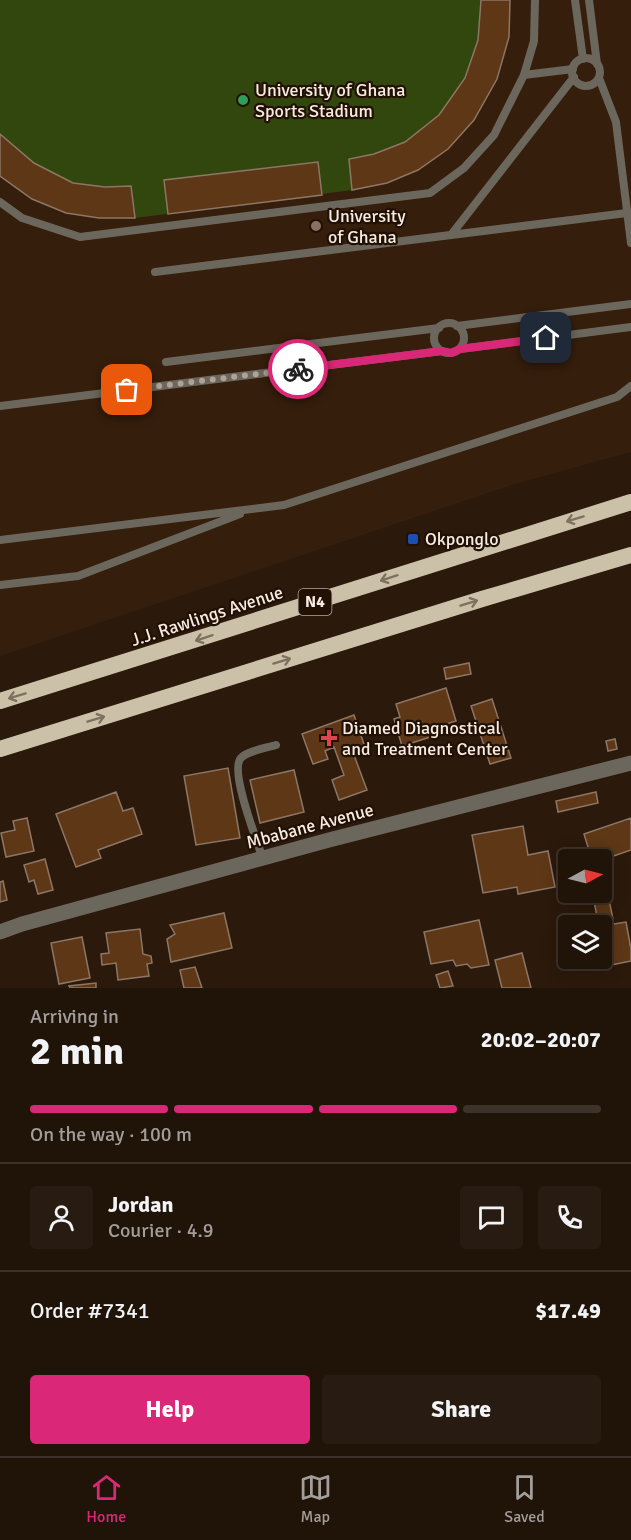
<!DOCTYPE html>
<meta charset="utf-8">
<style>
body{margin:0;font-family:Signika,sans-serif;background:#281c12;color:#f1f3f6;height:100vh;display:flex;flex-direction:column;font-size:22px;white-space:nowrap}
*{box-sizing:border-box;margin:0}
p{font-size:20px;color:#a29e9c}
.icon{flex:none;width:33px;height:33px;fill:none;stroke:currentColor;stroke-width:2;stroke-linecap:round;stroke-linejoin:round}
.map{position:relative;height:988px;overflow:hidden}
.side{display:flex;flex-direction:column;background:#201308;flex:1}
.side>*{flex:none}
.needle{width:39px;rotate:83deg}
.buttons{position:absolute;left:558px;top:849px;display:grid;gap:12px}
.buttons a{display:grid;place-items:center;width:54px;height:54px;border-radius:6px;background:#201308;box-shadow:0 3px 15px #0003,0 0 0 2px #3d3229;font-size:30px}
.pin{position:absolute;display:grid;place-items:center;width:51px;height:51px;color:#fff;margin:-26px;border-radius:12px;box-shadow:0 3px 9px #0006}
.courier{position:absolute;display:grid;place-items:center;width:60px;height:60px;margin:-30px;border:4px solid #db2777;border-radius:50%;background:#fff;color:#222;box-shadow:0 2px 8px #0007}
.head em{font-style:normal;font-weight:800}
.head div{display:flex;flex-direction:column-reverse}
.head{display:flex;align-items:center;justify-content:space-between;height:102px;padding:0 30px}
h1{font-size:39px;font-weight:800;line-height:45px}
.bar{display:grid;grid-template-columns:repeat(4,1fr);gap:9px 6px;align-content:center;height:72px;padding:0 30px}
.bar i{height:8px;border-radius:4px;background:#3d3229}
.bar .on{background:#db2777}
.bar p{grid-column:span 4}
.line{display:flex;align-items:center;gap:15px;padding:0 30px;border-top:2px solid #3d3229}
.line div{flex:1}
.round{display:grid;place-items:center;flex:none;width:63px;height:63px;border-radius:6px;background:#281c12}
.button{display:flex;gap:12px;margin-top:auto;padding:12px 30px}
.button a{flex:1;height:69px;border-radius:6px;background:#db2777;color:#fff;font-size:24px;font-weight:800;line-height:69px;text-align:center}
.button a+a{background:#281c12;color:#f1f3f6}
.tabs{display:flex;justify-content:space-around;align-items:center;height:84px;border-top:2px solid #3d3229;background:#201308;font-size:16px;color:#a29e9c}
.tabs a{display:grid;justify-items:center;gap:3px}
.tabs .on{color:#db2777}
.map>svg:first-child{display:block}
</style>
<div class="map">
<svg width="631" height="988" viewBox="0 0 631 988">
<rect width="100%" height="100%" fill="#2b190b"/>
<path fill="#351e0b" d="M0,0h631v452l-119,33 -512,171z"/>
<path fill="#32470d" d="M0,0h510l-1,37 -61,112 -30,21 -31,13 -35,7 -217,28h-36l-99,-42z"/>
<path fill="#5d3716" stroke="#8d7666" stroke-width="1.5" d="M481,0h29l-1,37 -12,42 -23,41 -26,29 -30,21 -31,13 -35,7 -3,-31 25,-5 31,-12 34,-27 26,-37 13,-38z
M0,134l34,29 39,20 32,4 26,-1 4,32h-36l-33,-5 -34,-14 -32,-23z
M318,162l4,33 -154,19 -4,-34z
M469,663l2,11 -25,5 -2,-11z
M446,688l10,33 -16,5 3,7 -41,13 -8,-27 6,-2 -4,-13z
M492,699l19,59 -21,6 -19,-58z
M354,715l12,35 -12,5 13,35 -28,10 -7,-20 12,-5 -10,-28 -9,4 3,8 -15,5 -11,-30z
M615,739l2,10 -9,2 -2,-10z
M228,768l12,70 -44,7 -12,-69z
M294,770l10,42 -44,11 -10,-43z
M116,792l7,19 10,-3 9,26 -44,16 3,8 -25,9 -20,-53z
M596,792l2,11 -40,9 -2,-11z
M27,818l7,33 -28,6 -5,-24 14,-3 -2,-9z
M631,818v32l-29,10h-10l-8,-26z
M523,826l5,29 20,-4 7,36 -37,7 -1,-7 -34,6 -11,-58z
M45,859l8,31 -15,4 -4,-14 -5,2 -5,-17z
M3,881l4,19 -7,2v-20z
M607,890l6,29 -15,2 -6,-29h10v-1z
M224,913l8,35 -61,14 -4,-23 8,-5 -5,-9z
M582,914l2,12h-16v32h14l-13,3 -10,-42z
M479,920l10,45 -18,3 -4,-4 -11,2 -3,-6 -22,4 -7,-32z
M626,922l5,27v12l-25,5 -4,-22v-18z
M140,929l3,25 8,2 1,7 -5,1 2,12 -31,4 -2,-17 -14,2 -1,-11 8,-1 -3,-20z
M82,937l8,41 -31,6 -8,-41z
M522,953l9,35h-29l-7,-28z
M195,967l7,21h-18l-4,-18z
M448,971l5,15 -13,2 -4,-13z
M96,983v5h-26l-1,-2z"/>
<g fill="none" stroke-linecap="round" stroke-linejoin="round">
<path stroke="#6c675d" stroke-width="8" d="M575,0l8,59
M589,0l8,64
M572 72a14 14 0 1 1 28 0a14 14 0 1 1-28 0Z
M524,75l49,-6
M599,78l17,44 15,121
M0,202l22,16 58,19 350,-44 34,-25 30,-33 30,-60 10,-34 1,-41
M451,235l123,-158
M155,272l472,-59
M434 338a15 15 0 1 1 30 0a15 15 0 1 1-30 0Z
M457,326l174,-22
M460,349l171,-22
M166,362l273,-34
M0,406l442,-55
M0,540l284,-35 333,-108 14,-11
M0,585l78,-9 162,-62
M263,859c-6,-18 -34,-89 -22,-101 6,-7 25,-10 35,-13"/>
<path stroke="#6c675d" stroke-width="15" d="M0,932l22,-8 307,-84 302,-77"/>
<path stroke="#cbc1a9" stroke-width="16" d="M0,701l631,-199
M0,749l482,-150 149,-44"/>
</g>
<defs><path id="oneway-shaft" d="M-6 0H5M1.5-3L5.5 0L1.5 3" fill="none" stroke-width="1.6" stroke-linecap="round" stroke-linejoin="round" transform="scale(1.5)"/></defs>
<g stroke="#7e715f">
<use href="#oneway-shaft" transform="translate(575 519) rotate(163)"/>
<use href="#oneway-shaft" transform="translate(389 578) rotate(162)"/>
<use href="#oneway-shaft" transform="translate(469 603) rotate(-17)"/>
<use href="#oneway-shaft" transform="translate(204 638) rotate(162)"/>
<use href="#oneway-shaft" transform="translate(282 661) rotate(-17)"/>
<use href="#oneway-shaft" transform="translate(17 696) rotate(163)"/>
<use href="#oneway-shaft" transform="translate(96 719) rotate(-17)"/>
</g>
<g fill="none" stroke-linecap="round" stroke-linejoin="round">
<path stroke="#b0a297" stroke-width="6" stroke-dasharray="0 10.8" d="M127,390l171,-21"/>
<path stroke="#db2777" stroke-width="8" d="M298,369l144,-18 9,2 9,-4 86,-11"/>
</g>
<circle fill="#2e9e5b" stroke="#211004" stroke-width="2" cx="243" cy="100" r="6"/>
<circle fill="#8d6e63" stroke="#211004" stroke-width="2" cx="316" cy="226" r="6"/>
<rect fill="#1a4fb4" stroke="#211004" stroke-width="2" x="407" y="533" width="12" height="12" rx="3"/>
<path fill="#e0444e" stroke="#211004" stroke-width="2" d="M326 729h6v6h6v6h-6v6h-6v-6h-6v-6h6z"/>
<g text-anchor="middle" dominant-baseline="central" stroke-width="4.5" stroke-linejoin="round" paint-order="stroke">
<rect fill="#211004" stroke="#b8a99f" stroke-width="1.5" x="298.5" y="589" width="33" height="26" rx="4.5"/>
<g font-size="16" font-weight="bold" fill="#f8ebe2">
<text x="315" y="602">N4</text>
</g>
<g font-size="18" fill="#f8ebe2" stroke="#211004" text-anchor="start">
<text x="255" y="90">University of Ghana<tspan x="255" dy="21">Sports Stadium</tspan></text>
<text x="328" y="216">University<tspan x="328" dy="21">of Ghana</tspan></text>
<text x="425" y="539">Okponglo</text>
<text x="342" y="728">Diamed Diagnostical<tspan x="342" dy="21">and Treatment Center</tspan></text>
</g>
<g font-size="18" fill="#f8ebe2" stroke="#211004">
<text transform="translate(207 616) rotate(-18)">J.J. Rawlings Avenue</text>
<text transform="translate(310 826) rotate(-15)">Mbabane Avenue</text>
</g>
</g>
</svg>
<div class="buttons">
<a><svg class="needle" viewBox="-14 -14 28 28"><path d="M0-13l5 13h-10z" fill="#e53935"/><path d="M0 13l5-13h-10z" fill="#a29e9c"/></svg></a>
<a><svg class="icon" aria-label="layers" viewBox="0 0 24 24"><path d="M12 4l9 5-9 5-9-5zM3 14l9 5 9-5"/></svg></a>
</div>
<div class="pin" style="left:127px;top:390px;background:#ea580c"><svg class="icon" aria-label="bag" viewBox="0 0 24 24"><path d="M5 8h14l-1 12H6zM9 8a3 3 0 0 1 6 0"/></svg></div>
<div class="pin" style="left:546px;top:338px;background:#1f2937"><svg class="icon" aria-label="home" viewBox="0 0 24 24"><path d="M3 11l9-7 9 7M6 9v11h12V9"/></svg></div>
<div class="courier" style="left:298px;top:369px"><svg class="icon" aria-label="bike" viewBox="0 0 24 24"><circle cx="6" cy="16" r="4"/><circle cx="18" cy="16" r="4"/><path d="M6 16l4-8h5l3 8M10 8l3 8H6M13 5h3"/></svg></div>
</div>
<section class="side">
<div class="head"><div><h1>2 min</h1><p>Arriving in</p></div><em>20:02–20:07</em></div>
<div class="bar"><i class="on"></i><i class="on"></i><i class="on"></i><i></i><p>On the way · 100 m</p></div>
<div class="line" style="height:108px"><a class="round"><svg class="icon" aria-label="person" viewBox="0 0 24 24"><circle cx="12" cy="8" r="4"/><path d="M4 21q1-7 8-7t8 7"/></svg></a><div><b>Jordan</b><p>Courier · 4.9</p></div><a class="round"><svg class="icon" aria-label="chat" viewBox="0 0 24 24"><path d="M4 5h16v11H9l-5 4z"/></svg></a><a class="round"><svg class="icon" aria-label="phone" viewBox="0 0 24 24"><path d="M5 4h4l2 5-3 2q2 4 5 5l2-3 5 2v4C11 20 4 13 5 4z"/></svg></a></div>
<div class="line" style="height:78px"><div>Order #7341</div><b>$17.49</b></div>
<div class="button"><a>Help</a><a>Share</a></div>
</section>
<nav class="tabs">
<a class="on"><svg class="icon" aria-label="home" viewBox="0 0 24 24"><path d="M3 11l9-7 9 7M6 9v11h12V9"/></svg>Home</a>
<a><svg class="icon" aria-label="map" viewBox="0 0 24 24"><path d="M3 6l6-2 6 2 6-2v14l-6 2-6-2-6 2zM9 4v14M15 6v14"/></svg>Map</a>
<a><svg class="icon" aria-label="saved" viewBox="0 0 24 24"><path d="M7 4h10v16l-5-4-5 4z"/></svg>Saved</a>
</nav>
